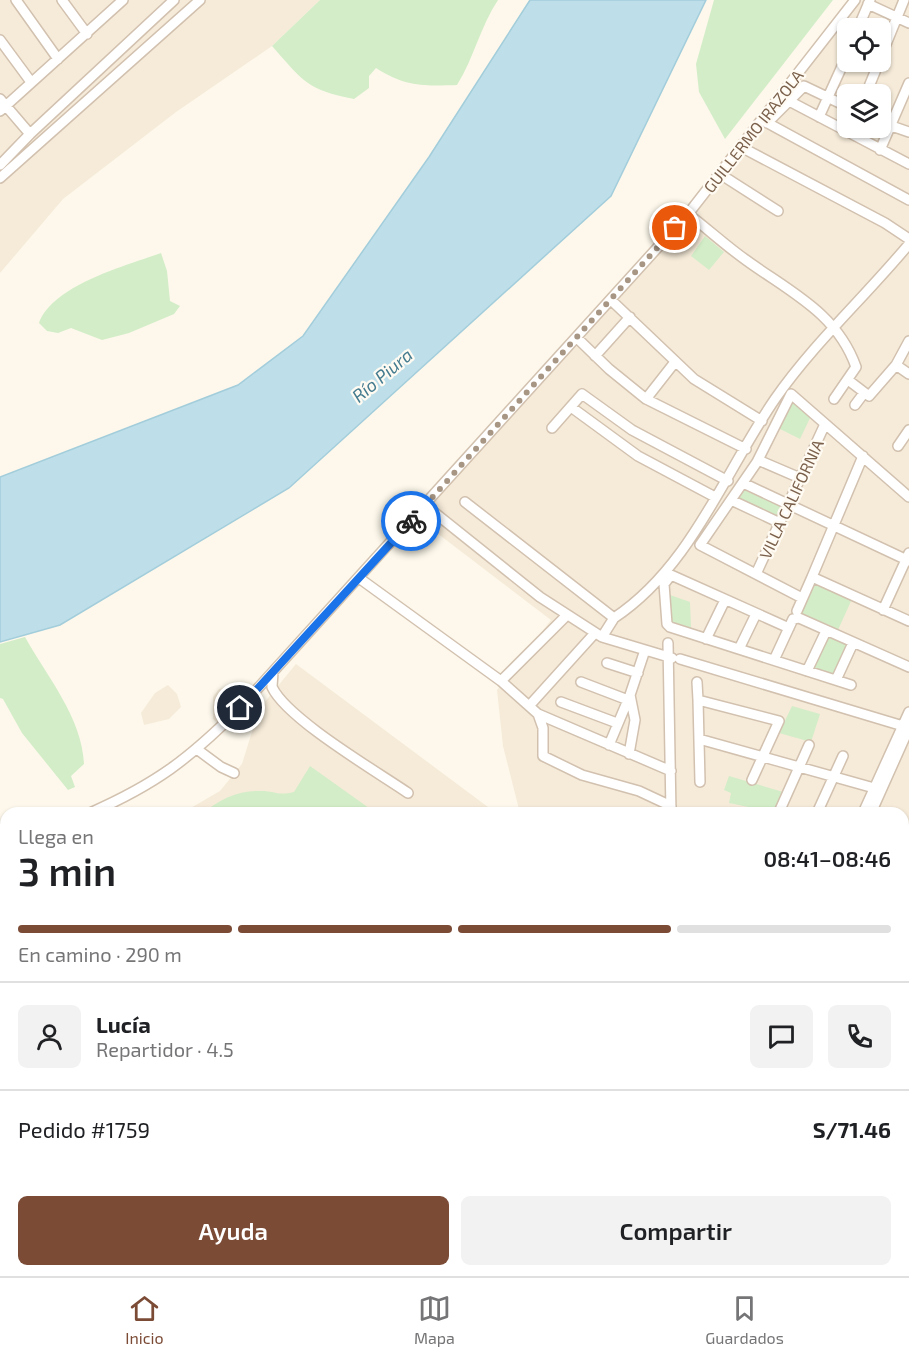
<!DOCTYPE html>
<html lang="es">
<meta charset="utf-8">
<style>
body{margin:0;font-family:"Exo 2",sans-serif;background:#f2f2f2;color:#202124;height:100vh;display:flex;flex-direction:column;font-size:22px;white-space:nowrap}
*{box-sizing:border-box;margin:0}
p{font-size:20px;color:#757577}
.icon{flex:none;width:33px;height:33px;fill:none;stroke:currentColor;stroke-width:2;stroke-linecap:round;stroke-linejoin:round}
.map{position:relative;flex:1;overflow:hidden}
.drawer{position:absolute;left:0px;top:807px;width:909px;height:470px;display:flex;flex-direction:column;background:#fff;border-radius:18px 18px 0 0;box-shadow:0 2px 4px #0004}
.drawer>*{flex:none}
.tools{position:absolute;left:837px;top:18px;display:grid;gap:12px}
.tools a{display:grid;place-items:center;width:54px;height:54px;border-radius:9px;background:#fff;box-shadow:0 2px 4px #0004;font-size:30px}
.pin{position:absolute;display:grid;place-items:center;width:51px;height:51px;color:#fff;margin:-26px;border:3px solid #fff;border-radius:50%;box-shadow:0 2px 6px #0007}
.courier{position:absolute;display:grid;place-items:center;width:60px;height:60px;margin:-30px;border:4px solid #1a73e8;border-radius:50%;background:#fff;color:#222;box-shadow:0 2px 8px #0007}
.summary em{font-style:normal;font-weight:600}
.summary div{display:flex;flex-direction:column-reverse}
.summary{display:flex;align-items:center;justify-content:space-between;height:102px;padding:0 18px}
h1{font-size:39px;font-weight:600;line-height:45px}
.bar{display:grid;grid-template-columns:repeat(4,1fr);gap:9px 6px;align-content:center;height:72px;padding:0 18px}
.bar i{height:8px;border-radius:4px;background:#e0e0e0}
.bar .selected{background:#7b4b36}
.bar p{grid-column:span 4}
.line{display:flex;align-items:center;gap:15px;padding:0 18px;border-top:2px solid #e0e0e0}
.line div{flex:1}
.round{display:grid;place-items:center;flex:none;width:63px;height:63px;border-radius:9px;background:#f2f2f2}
.primary-button{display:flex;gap:12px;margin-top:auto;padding:12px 18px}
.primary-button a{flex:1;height:69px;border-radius:9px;background:#7b4b36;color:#fff;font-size:24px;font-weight:600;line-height:69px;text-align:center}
.primary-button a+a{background:#f2f2f2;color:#202124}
.tabs{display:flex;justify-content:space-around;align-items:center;height:84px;border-top:2px solid #e0e0e0;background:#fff;font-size:16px;color:#757577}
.tabs a{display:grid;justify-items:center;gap:3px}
.tabs .selected{color:#7b4b36}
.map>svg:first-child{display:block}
</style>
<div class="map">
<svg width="909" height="1276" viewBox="0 0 909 1276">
<rect width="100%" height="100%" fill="#fdf8eb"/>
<path fill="#f6ebd9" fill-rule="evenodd" d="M0,0h320l-48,46 -96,66 -113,87 -63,74z
M858,0h51v1276h-909v-394l6,-2v390h897v-457h-383l-17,-67 -6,-56 54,-70 -135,-103 219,-240zM848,28h32v34h-32zM848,94h32v34h-32z
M296,664l200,149h-314l38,-22 22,-27 17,-55z
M168,685l9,9 4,13 -12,12 -25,6 -3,-12 14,-20z
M229,687l9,7 -4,13 -16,16 -5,-4v-22l6,-8z"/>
<path fill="#d3edc8" d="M320,0h178c-18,27 -24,58 -41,85 -35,1 -51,2 -81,-17l-7,8v12l-15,11c-47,-9 -51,-18 -82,-53z
M714,0h119l-108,139 -26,-47 -3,-28z
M705,236l19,16 -15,18 -18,-14z
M161,253l6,18 3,30 10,5 -6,8 -45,19 -27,7 -31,-12 -13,5 -11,-2 -8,-8c14,-38 86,-57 122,-70z
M791,401l19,17 -10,21 -22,-11z
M744,490l38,17 -5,12 -40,-20z
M816,583l36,16 -14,31 -38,-17z
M670,595l20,7 1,26 -22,-7z
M828,635l19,10 -13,30 -20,-7z
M25,637c22,40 57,80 59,127l-13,12 4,11 -7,3 -46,-57 -19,-34 -3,-1v-54z
M792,706l28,8 -9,28 -32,-9z
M310,766l66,47h-173c17,-14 36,-23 58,-22 15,0 16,5 33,1z
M729,776l54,16 -10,20 -44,-9 2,-10 -7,-3z
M0,1249l6,1v20h137l36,6h-151l-28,-4z"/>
<path fill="#bedfe9" stroke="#a3cddb" stroke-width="1.5" d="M530,0h176l-95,196 -322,292 -229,137 -60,17v-165l238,-92 65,-49 126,-179z"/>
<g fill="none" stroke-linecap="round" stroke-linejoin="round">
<g stroke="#d2c1af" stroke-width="12">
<path id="minor" d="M16,0l42,59
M62,0l25,34
M868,4l41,19
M858,28l12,-28
M0,40l31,42
M880,59l24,-59
M866,94l13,-32
M0,99l30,35
M791,102l118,62
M0,111l123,-111
M819,117l29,-64
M762,120l147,80
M880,122l29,10
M767,123l37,-37 44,21
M741,147l144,76 24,16
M880,150l29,-67
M0,165l30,-31 144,-134
M720,174l58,37
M0,178l200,-178
M688,214c20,15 38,32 58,46 44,32 91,53 110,107l-22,32
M611,300l83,79 68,42
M577,338l32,31 37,30 100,50
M595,356l35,-39
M896,365l13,9
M848,380l21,16 27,-31 13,-24
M646,399l29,-37
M855,405l9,-12
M571,407l67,49 77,41
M552,428l30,-34 50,36 96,51
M898,446l11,-16
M758,460l42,18
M743,483l166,78
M731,500l49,23
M425,505l115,92 62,40 12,-19 -149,-116
M756,574l69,-150
M812,577l51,-121
M359,578l142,103 37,33 133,57
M802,598l-102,-53 57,-83 34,-68 118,103
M883,610l26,-57
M797,611l15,-34 97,44
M614,618c77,-51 110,-145 161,-219 39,-56 90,-102 134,-155
M789,628l-118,-53 -7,9 3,40 3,3 181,58
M602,637l70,21
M706,639l19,-39
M668,643l3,170
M739,649l17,-35
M680,659l223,67
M774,660l19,-41 6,-1 110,49
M607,663l31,10
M807,671l19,-40
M273,672l-1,15c15,32 104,84 136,106
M836,680l17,-37
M501,681l65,-65
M581,682l47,18
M697,682l1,18
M561,702l56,21
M529,706l66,-73
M538,714l5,14v28l39,19 57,16 32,15
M699,739l175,49
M609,745l21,-50 15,-45
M198,750l23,17 13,6
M629,754l6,-34 -5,-25
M700,782l-2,-82 81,21 -27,59
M779,812l30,-67
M90,813c66,-29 99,-54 150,-105l448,-494 167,-214
M817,813l26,-57
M863,813l46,-101
M871,813l38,-85
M0,852l6,-3
M903,860l6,-10
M0,929l6,-2
M0,969l6,-3
M0,1005l6,-2
M0,1031l4,9
M903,1045l6,3
M903,1076l6,-10
M0,1081l6,-3
M0,1120l6,-3
M0,1135l6,1
M903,1154l6,-11
M0,1171l6,1
M0,1208l6,1
M903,1222l6,3
M0,1245l6,1
M903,1251l6,-12
M163,1270l37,6
M369,1271l40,5
M0,1275l9,1
M298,1276l1,-6
M328,1276l1,-6
M548,1276l2,-6
M656,1276l2,-6
M784,1276l3,-6
M830,1276l3,-6
M891,1276l3,-6"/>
</g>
<g stroke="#ddd6d0" stroke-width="14">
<path id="major" d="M903,961l6,-10
M903,975l6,-9
M706,1276l4,-6"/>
</g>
<use href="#minor" stroke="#fff" stroke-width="9"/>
<use href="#major" stroke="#fde4a2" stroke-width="10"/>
</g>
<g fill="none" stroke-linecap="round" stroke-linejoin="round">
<path stroke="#a89684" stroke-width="6" stroke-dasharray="0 10.8" d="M411,521l264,-293"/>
<path stroke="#1a73e8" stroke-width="8" d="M240,708l171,-187"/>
</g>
<g text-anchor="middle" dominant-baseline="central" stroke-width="4.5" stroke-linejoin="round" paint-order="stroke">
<g font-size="16" fill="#7b614c" stroke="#fffbf3">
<text transform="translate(753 131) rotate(-52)">GUILLERMO IRAZOLA</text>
<text transform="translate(791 499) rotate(-65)">VILLA CALIFORNIA</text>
</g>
<g font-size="18" font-style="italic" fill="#447b8f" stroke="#fffbf3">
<text transform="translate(382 375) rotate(-40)">Río Piura</text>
</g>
</g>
</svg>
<div class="tools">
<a><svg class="icon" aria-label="locate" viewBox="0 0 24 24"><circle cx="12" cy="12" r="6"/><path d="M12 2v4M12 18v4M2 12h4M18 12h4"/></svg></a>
<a><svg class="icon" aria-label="layers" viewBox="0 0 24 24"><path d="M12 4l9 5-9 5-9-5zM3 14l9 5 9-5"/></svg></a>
</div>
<div class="pin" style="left:675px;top:228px;background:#ea580c"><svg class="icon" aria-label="bag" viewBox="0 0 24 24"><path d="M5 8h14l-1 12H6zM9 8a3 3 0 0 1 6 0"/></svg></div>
<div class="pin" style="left:240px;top:708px;background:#1f2937"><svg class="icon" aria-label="home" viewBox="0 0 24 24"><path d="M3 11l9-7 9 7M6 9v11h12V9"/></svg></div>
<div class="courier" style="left:411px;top:521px"><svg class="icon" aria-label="bike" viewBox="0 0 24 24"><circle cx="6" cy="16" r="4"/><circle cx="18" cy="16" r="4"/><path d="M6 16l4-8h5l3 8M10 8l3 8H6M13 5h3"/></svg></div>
<section class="drawer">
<div class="summary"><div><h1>3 min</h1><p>Llega en</p></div><em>08:41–08:46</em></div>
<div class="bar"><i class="selected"></i><i class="selected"></i><i class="selected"></i><i></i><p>En camino · 290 m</p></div>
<div class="line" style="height:108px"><a class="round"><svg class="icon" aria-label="person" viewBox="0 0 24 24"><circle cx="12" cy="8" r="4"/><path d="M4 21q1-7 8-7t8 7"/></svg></a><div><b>Lucía</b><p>Repartidor · 4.5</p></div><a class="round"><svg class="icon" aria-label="chat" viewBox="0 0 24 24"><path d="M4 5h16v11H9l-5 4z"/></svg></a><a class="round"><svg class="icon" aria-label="phone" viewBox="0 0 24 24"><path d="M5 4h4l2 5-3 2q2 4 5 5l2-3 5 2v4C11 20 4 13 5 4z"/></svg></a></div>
<div class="line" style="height:78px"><div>Pedido #1759</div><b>S/71.46</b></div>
<div class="primary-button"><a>Ayuda</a><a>Compartir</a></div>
</section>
</div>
<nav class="tabs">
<a class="selected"><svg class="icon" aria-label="home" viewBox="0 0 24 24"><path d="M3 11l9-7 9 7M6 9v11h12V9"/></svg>Inicio</a>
<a><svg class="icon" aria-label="map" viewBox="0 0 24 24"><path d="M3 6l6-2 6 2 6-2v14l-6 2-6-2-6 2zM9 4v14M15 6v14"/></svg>Mapa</a>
<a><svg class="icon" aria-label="saved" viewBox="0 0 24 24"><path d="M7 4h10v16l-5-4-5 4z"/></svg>Guardados</a>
</nav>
